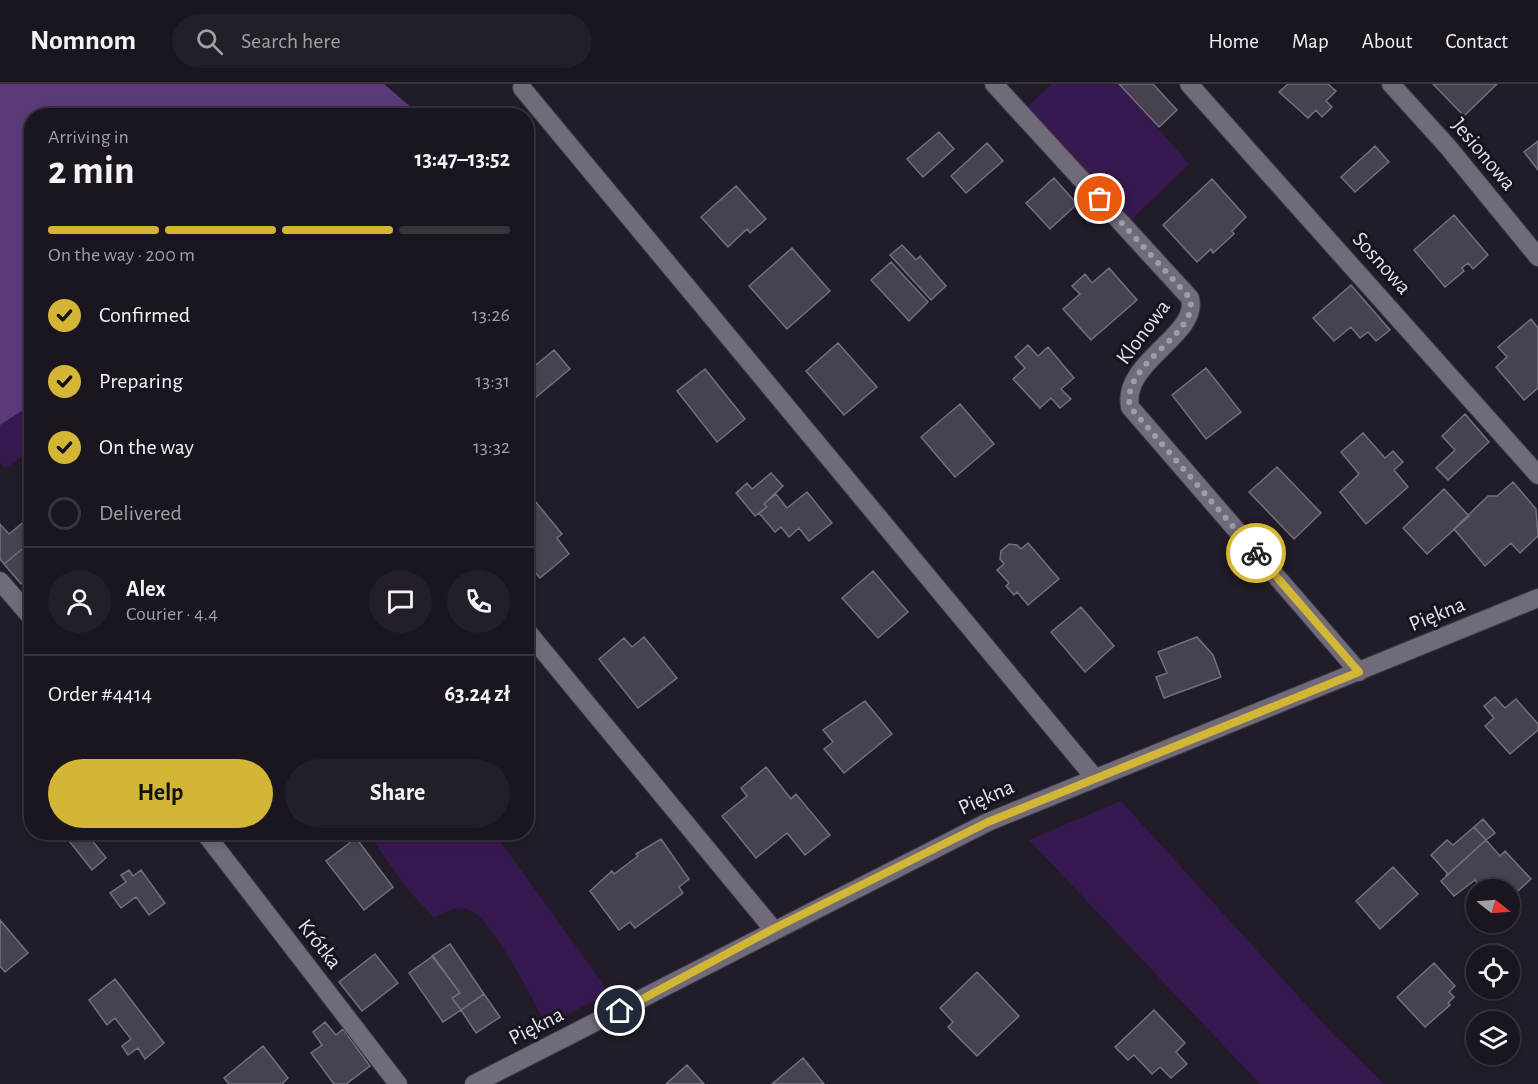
<!DOCTYPE html>
<meta charset="utf-8">
<style>
body{margin:0;font-family:"Alegreya Sans",sans-serif;background:#231e27;color:#f1f3f6;height:100vh;display:flex;flex-direction:column;font-size:22px;white-space:nowrap}
*{box-sizing:border-box;margin:0}
p{font-size:20px;color:#9f9fa4}
.icon{flex:none;width:33px;height:33px;fill:none;stroke:currentColor;stroke-width:2;stroke-linecap:round;stroke-linejoin:round}
.map{position:relative;flex:1;overflow:hidden}
.drawer{position:absolute;left:24px;top:24px;width:510px;height:732px;display:flex;flex-direction:column;background:#1a151e;border-radius:24px;box-shadow:0 3px 9px #0003,0 0 0 2px #38343c}
.drawer>*{flex:none}
.needle{width:39px;rotate:107deg}
.buttons{position:absolute;left:1466px;top:795px;display:grid;gap:12px}
.buttons a{display:grid;place-items:center;width:54px;height:54px;border-radius:50%;background:#1a151e;box-shadow:0 3px 9px #0003,0 0 0 2px #38343c;font-size:30px}
.pin{position:absolute;display:grid;place-items:center;width:51px;height:51px;color:#fff;margin:-26px;border:3px solid #fff;border-radius:50%;box-shadow:0 2px 6px #0007}
.courier{position:absolute;display:grid;place-items:center;width:60px;height:60px;margin:-30px;border:4px solid #d3b635;border-radius:50%;background:#fff;color:#222;box-shadow:0 2px 8px #0007}
.head em{font-style:normal;font-weight:700}
.head div{display:flex;flex-direction:column-reverse}
.head{display:flex;align-items:center;justify-content:space-between;height:102px;padding:0 24px}
h1{font-size:39px;font-weight:700;line-height:45px}
.bar{display:grid;grid-template-columns:repeat(4,1fr);gap:9px 6px;align-content:center;height:72px;padding:0 24px}
.bar i{height:8px;border-radius:4px;background:#38343c}
.bar .on{background:#d3b635}
.bar p{grid-column:span 4}
.line{display:flex;align-items:center;gap:15px;padding:0 24px;border-top:2px solid #38343c}
.line div{flex:1}
.round{display:grid;place-items:center;flex:none;width:63px;height:63px;border-radius:32px;background:#231e27}
ol{padding:0 24px;list-style:none}
li{display:flex;align-items:center;gap:18px;height:66px}
li p{margin-inline-start:auto}
li .icon{padding:6px;border-radius:50%;background:#d3b635;color:#111;stroke-width:4}
li:last-child{color:#9f9fa4}
li i{width:33px;height:33px;border:3px solid #38343c;border-radius:50%}
.button{display:flex;gap:12px;margin-top:auto;padding:12px 24px}
.button a{flex:1;height:69px;border-radius:36px;background:#d3b635;color:#111;font-size:24px;font-weight:700;line-height:69px;text-align:center}
.button a+a{background:#231e27;color:#f1f3f6}
header{display:flex;align-items:center;gap:36px;box-sizing:border-box;height:84px;padding:0 30px;background:#1a151e;border-bottom:2px solid #38343c}
header strong{font-size:28px}
nav{display:flex;gap:33px;margin-inline-start:auto;font-size:21px}
.search{width:420px;height:54px;background:#231e27;display:flex;align-items:center;gap:15px;box-sizing:border-box;padding:0 21px;border-radius:33px;color:#9f9fa4;font-size:22px}
.map>svg:first-child{display:block}
</style>
<header>
<strong>Nomnom</strong>
<div class="search"><svg class="icon" aria-label="search" viewBox="0 0 24 24"><circle cx="10" cy="10" r="6"/><path d="M15 15l6 6"/></svg>Search here</div>
<nav><a>Home</a><a>Map</a><a>About</a><a>Contact</a></nav>
</header>
<div class="map">
<svg width="1538" height="1000" viewBox="0 0 1538 1000">
<rect width="100%" height="100%" fill="#221c28"/>
<path fill="#371951" d="M1052,0h67l70,80 -58,56 -104,-113z
M31,321v50l-8,1 -18,12 -5,-6v-37z
M1121,717l209,230 54,53h-124l-231,-244z
M368,749h126l107,148 6,14 -61,29c-15,-25 -52,-105 -77,-114 -12,-5 -24,2 -35,7l-26,-27z"/>
<path fill="#5b3a7a" d="M0,0h384l36,31 -388,1 -1,289 -31,20z"/>
<path fill="#484250" stroke="#746e7d" stroke-width="1.5" d="M1119,0h34l24,26 -18,17z
M1288,0h40l8,7 -10,10 6,6 -10,10 -6,-7 -8,8 -29,-26z
M1433,0h64l-33,32z
M939,48l15,17 -31,28 -16,-18z
M1538,57v29l-14,-18z
M987,59l16,18 -37,32 -15,-17z
M1375,62l14,16 -34,30 -14,-15z
M1054,94l23,26 -27,25 -24,-26z
M1212,95l34,38 -14,14 2,3 -21,19 -2,-4 -14,13 -34,-37z
M736,102l30,33 -16,14 -3,-4 -19,18 -27,-30z
M1454,131l34,40 -15,14 -5,-6 -6,5 2,3 -19,16 -31,-37z
M902,161l14,15 4,-4 26,30 -15,14 -41,-45z
M792,164l38,43 -43,38 -38,-43z
M891,178l37,40 -19,19 -38,-41z
M1109,184l28,32 -46,40 -28,-31 17,-15 -8,-8 13,-12 7,9z
M1351,201l39,45 -14,11 -8,-9 -8,6 -9,-11 -17,14 -21,-23z
M1531,235l7,9v60l-14,12 -28,-33 11,-10 -9,-10z
M838,259l39,44 -33,28 -38,-44z
M1028,261l10,11 10,-9 26,31 -13,11 10,10 -11,9 -9,-10 -11,10 -27,-29 12,-11 -10,-11z
M554,266l16,19 -35,29 -9,-10v-4l9,-7 -5,-7z
M1206,284l35,44 -35,27 -34,-44z
M705,285l40,50 -28,23 -40,-51z
M960,320l34,40 -39,33 -34,-40z
M1465,330l24,28 -41,38 -12,-12 19,-18 -13,-14z
M1363,349l22,25 8,-7 10,11 -9,8 14,17 -42,37 -26,-32 19,-18 -18,-22z
M1277,383l44,46 -27,26 -45,-47z
M771,389l12,13 -19,18 3,3 -12,9 -19,-23 11,-10 5,6z
M1513,398l23,27 2,27 -18,17 -9,-10 -26,23 -31,-37 34,-33h9z
M1444,405l25,27 -42,38 -24,-26z
M526,406l36,44 -5,4 12,16 -29,24 -14,-16z
M807,408l25,31 -23,18 -10,-13 -10,9 -8,-10 -6,5 -16,-19 8,-6 -3,-3 12,-10 11,14z
M32,431v26l-28,23 -4,-5v-35l9,10z
M32,457v34l-11,9 -17,-20z
M1028,459l31,36 -31,26 -11,-13 -3,3 -8,-9 3,-3 -12,-13 7,-6 -4,-5 1,-8 8,-7 8,1 4,4z
M873,487l35,41 -30,26 -36,-40z
M1081,523l33,39 -29,26 -34,-40z
M644,553l33,41 -39,30 -39,-49 25,-21 8,9z
M1197,553l16,18 8,22 -57,21 -8,-21 11,-4 -9,-21z
M1495,613l10,11 11,-9 22,25v6l-28,24 -25,-28 9,-8 -10,-12z
M865,617l27,33 -48,39 -20,-24 9,-7 -10,-12z
M766,683l25,32 5,-5 34,41 -25,20 -18,-22 -31,25 -34,-42 25,-20 -6,-8z
M1483,735l12,14 -9,7 -12,-13z
M1474,743l12,13 -40,36 1,-3 -16,-18 16,-15 6,5z
M62,748h33l2,2 -6,5 15,19 -14,12z
M356,754l37,49 -29,23 -38,-49z
M661,755l28,40 -10,8 4,6 -48,35 -5,-6 -11,8 -29,-39 22,-20 2,3 24,-18 -2,-2z
M1486,756l14,16 5,-5 26,28 -22,20v-9h-26l-8,-10 -21,16 -13,-15z
M1393,783l25,27 -38,35 -24,-28z
M129,786l4,6 8,-6 24,33 -16,12 -13,-18 -15,11 -11,-15 16,-11 -5,-7z
M0,836l28,33 -23,19 -5,-6z
M450,860l34,50 -23,16 -9,-12 8,-5 -28,-37z
M375,870l23,29 -36,28 -23,-29z
M433,872l27,37 -8,5 9,12 -18,12 -34,-49z
M1434,879l21,23 -6,6 5,5 -6,6 2,2 -25,22 -28,-30z
M977,888l42,44 -42,40 -29,-29 5,-5 -13,-14z
M115,895l49,64 -19,16 -7,-11 -10,7 -6,-9 9,-7 -16,-21 -8,7 -18,-25z
M484,910l16,23 -24,16 -15,-23z
M1154,926l31,33 -9,9 11,12 -16,14 -11,-11 -8,7 -18,-19 -6,5 -13,-13z
M325,938l11,13 7,-6 27,37 -24,18h-12l-23,-31 11,-8 -9,-13z
M263,962l25,32 -6,6h-53l-5,-6z
M803,974l21,26h-52z
M687,981l17,19h-38z"/>
<g fill="none" stroke-linecap="round" stroke-linejoin="round">
<g stroke="#3b3741" stroke-width="20">
<path id="minor" d="M994,0l196,214c10,37 -69,64 -60,109l229,265
M1189,0l349,391
M1391,0l57,63 90,110
M522,4l572,689
M0,497l32,37
M526,546l247,299
M204,748l194,252
M474,1000l514,-262 550,-224"/>
</g>
<use href="#minor" stroke="#716b79" stroke-width="18"/>
</g>
<g fill="none" stroke-linecap="round" stroke-linejoin="round">
<path stroke="#a09ca5" stroke-width="6" stroke-dasharray="0 10.8" d="M1100,115l90,99c10,37 -70,65 -60,109l126,146"/>
<path stroke="#d3b635" stroke-width="8" d="M620,927l153,-82 215,-107 371,-150 -103,-119"/>
</g>
<g text-anchor="middle" dominant-baseline="central" stroke-width="6" stroke-linejoin="round" paint-order="stroke">
<g font-size="22" fill="#e4e1e9" stroke="#19131f">
<text transform="translate(1484 70) rotate(50)">Jesionowa</text>
<text transform="translate(1382 179) rotate(48)">Sosnowa</text>
<text transform="translate(1143 248) rotate(-53)">Klonowa</text>
<text transform="translate(1437 530) rotate(-22)">Piękna</text>
<text transform="translate(986 713) rotate(-24)">Piękna</text>
<text transform="translate(320 860) rotate(52)">Krótka</text>
<text transform="translate(536 942) rotate(-27)">Piękna</text>
</g>
</g>
</svg>
<div class="buttons">
<a><svg class="needle" viewBox="-14 -14 28 28"><path d="M0-13l5 13h-10z" fill="#e53935"/><path d="M0 13l5-13h-10z" fill="#9f9fa4"/></svg></a>
<a><svg class="icon" aria-label="locate" viewBox="0 0 24 24"><circle cx="12" cy="12" r="6"/><path d="M12 2v4M12 18v4M2 12h4M18 12h4"/></svg></a>
<a><svg class="icon" aria-label="layers" viewBox="0 0 24 24"><path d="M12 4l9 5-9 5-9-5zM3 14l9 5 9-5"/></svg></a>
</div>
<div class="pin" style="left:1100px;top:115px;background:#ea580c"><svg class="icon" aria-label="bag" viewBox="0 0 24 24"><path d="M5 8h14l-1 12H6zM9 8a3 3 0 0 1 6 0"/></svg></div>
<div class="pin" style="left:620px;top:927px;background:#1f2937"><svg class="icon" aria-label="home" viewBox="0 0 24 24"><path d="M3 11l9-7 9 7M6 9v11h12V9"/></svg></div>
<div class="courier" style="left:1256px;top:469px"><svg class="icon" aria-label="bike" viewBox="0 0 24 24"><circle cx="6" cy="16" r="4"/><circle cx="18" cy="16" r="4"/><path d="M6 16l4-8h5l3 8M10 8l3 8H6M13 5h3"/></svg></div>
<section class="drawer">
<div class="head"><div><h1>2 min</h1><p>Arriving in</p></div><em>13:47–13:52</em></div>
<div class="bar"><i class="on"></i><i class="on"></i><i class="on"></i><i></i><p>On the way · 200 m</p></div>
<ol>
<li><svg class="icon" aria-label="check" viewBox="0 0 24 24"><path d="M5 12l5 5 9-10"/></svg>Confirmed<p>13:26</p></li>
<li><svg class="icon" aria-label="check" viewBox="0 0 24 24"><path d="M5 12l5 5 9-10"/></svg>Preparing<p>13:31</p></li>
<li><svg class="icon" aria-label="check" viewBox="0 0 24 24"><path d="M5 12l5 5 9-10"/></svg>On the way<p>13:32</p></li>
<li><i></i>Delivered</li>
</ol>
<div class="line" style="height:108px"><a class="round"><svg class="icon" aria-label="person" viewBox="0 0 24 24"><circle cx="12" cy="8" r="4"/><path d="M4 21q1-7 8-7t8 7"/></svg></a><div><b>Alex</b><p>Courier · 4.4</p></div><a class="round"><svg class="icon" aria-label="chat" viewBox="0 0 24 24"><path d="M4 5h16v11H9l-5 4z"/></svg></a><a class="round"><svg class="icon" aria-label="phone" viewBox="0 0 24 24"><path d="M5 4h4l2 5-3 2q2 4 5 5l2-3 5 2v4C11 20 4 13 5 4z"/></svg></a></div>
<div class="line" style="height:78px"><div>Order #4414</div><b>63.24 zł</b></div>
<div class="button"><a>Help</a><a>Share</a></div>
</section>
</div>
